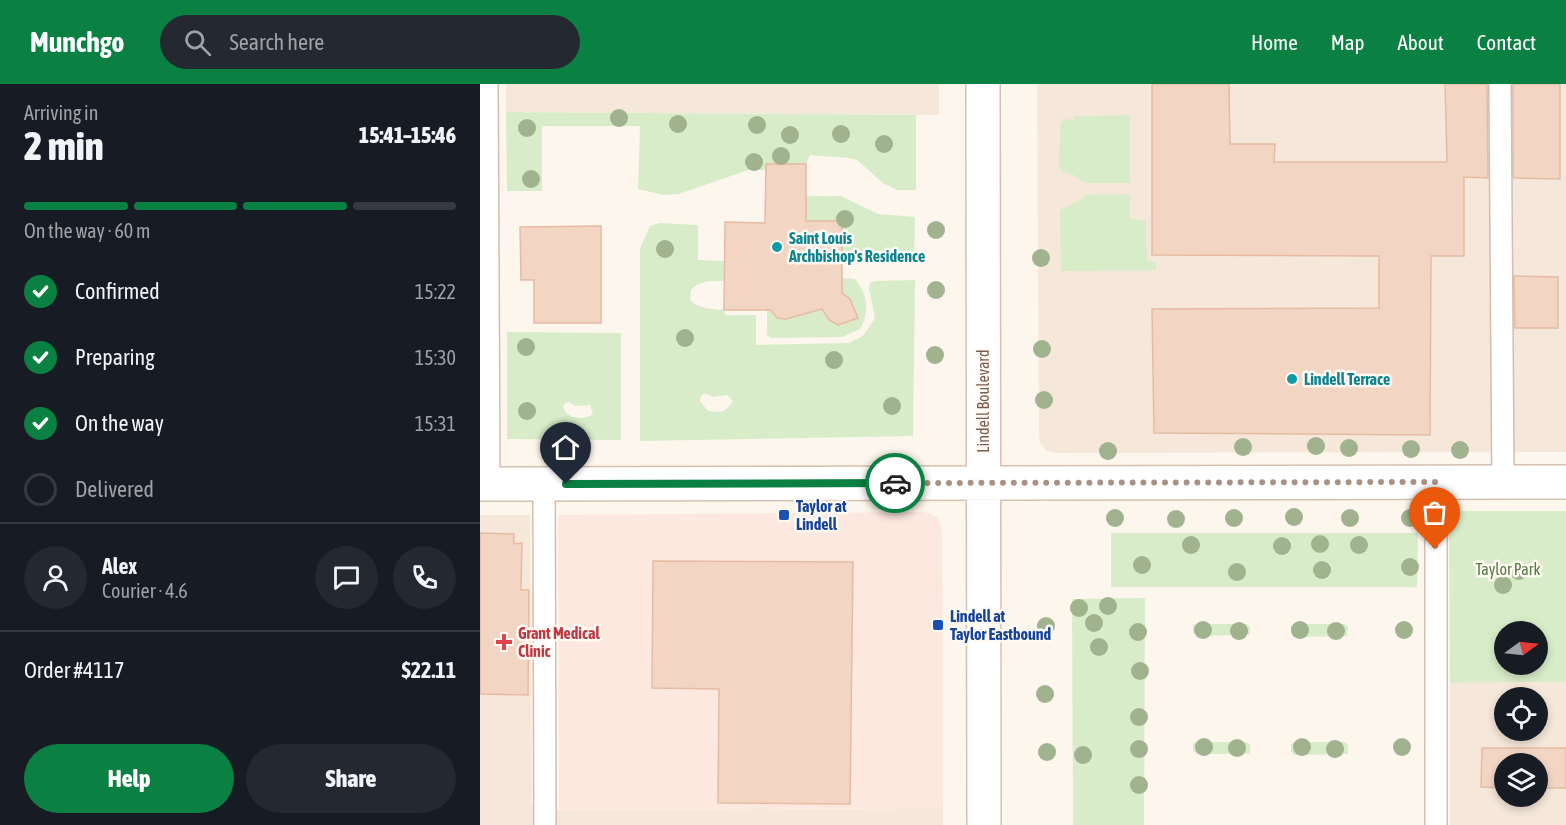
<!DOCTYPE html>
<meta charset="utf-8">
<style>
body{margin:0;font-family:"Asap Condensed",sans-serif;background:#242831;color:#f1f3f6;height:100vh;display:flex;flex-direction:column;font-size:22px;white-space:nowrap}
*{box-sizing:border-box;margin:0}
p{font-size:20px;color:#9ea1a6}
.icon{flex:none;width:33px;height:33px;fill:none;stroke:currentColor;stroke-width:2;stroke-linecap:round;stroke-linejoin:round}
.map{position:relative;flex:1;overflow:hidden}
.panel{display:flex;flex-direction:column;background:#171b24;width:480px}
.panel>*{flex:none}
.needle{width:39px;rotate:75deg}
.buttons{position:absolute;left:1014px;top:537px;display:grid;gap:12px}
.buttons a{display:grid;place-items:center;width:54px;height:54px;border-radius:50%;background:#171b24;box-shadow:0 3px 9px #0003;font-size:30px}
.pin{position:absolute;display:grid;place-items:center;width:51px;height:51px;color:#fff;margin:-62px -26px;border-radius:50% 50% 50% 0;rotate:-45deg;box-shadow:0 0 6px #0007}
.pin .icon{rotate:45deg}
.courier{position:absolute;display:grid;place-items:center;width:60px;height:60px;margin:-30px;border:4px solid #0b8043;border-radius:50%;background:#fff;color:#222;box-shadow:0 2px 8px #0007}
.overview em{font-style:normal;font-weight:800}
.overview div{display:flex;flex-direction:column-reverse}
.overview{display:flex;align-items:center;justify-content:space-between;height:102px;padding:0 24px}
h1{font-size:39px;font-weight:800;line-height:45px}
.bar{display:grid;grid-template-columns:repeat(4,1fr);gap:9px 6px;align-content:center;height:72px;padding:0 24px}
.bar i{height:8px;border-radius:4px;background:#363941}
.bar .current{background:#0b8043}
.bar p{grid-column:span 4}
.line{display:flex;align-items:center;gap:15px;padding:0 24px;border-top:2px solid #363941}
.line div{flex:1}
.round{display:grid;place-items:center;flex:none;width:63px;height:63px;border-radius:32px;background:#242831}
ol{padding:0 24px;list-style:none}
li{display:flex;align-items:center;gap:18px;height:66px}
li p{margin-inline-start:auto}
li .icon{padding:6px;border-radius:50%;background:#0b8043;color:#fff;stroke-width:4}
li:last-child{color:#9ea1a6}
li i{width:33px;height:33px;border:3px solid #363941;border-radius:50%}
.button{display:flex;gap:12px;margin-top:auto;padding:12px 24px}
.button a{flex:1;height:69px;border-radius:36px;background:#0b8043;color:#fff;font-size:24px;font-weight:800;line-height:69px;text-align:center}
.button a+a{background:#242831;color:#f1f3f6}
header{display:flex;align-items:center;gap:36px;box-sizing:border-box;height:84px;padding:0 30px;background:#0b8043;color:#fff}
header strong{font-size:28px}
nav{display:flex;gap:33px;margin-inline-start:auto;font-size:21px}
.search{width:420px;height:54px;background:#242831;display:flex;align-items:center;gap:15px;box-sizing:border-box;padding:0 21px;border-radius:33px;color:#9ea1a6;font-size:22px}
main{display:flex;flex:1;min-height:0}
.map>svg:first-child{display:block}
</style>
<header>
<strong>Munchgo</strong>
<div class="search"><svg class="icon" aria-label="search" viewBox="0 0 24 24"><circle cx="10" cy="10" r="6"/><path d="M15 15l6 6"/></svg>Search here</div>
<nav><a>Home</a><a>Map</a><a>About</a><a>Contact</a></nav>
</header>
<main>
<section class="panel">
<div class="overview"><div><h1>2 min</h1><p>Arriving in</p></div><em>15:41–15:46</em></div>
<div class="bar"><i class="current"></i><i class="current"></i><i class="current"></i><i></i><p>On the way · 60 m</p></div>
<ol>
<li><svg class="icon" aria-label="check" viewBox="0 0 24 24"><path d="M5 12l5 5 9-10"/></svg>Confirmed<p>15:22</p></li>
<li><svg class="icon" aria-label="check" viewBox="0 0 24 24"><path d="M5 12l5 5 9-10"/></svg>Preparing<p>15:30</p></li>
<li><svg class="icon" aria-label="check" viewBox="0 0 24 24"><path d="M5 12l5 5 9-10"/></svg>On the way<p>15:31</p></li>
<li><i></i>Delivered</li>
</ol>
<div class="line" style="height:108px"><a class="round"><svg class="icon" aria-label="person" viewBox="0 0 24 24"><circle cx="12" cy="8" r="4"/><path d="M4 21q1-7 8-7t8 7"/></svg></a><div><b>Alex</b><p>Courier · 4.6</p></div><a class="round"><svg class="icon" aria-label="chat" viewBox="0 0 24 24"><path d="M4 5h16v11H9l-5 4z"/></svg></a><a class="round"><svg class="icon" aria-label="phone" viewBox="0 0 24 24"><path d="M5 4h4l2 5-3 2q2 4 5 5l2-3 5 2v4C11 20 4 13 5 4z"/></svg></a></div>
<div class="line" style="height:78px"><div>Order #4117</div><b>$22.11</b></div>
<div class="button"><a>Help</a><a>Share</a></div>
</section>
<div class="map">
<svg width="1086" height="741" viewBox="0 0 1086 741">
<rect width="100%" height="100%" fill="#fdf6ec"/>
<path fill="#f5e8da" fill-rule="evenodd" d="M26,0h433v31l-433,-3z
M557,0h529v368l-511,1 -8,-2 -7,-8 -1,-9z
M0,431h50l2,289 27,6 384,-2v17h-463z
M1086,598v143h-116v-142zM1024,614h34v32h-34zM1024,680h34v32h-34z"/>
<path fill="#fde8e0" d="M442,428l7,1 8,5 4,7 1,12 1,271 -384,2 -1,-295z"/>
<path fill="#d8ecc9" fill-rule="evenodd" d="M26,28l410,3v75h-19l-14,-7 -26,-23 -8,-2 -39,-3 -4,9h-39l-1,6h-18l-69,24 -16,1 -25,-6 2,-63h-98v65h-35z
M650,31v68h-45l-11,-8 -11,-3 -4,-5 1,-42 4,-6 9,1 1,-4z
M650,110v25l16,1 1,41 9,1v8l-95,1 -1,-61 22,-11 3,-4z
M326,112h35l37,18 37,3 -1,44 -72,-1v-39h-37z
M180,139l38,2v35l26,1v20c-13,0 -24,-1 -33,9l-1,10c9,9 21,9 34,10l1,5h31v30l93,-2 14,-7 12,-18 -6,-29 1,-6 5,-2 40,-1 -2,156 -273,5v-193l10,-22zM225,309l8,4 14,-2 6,6c-6,11 -14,13 -26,9l-7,-9 1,-5z
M362,194l13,1c13,15 15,33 5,50l-18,8 -71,1 -4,-3v-25h4l6,7c12,2 19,1 26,-8h19l7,11 9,5 17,-15 -5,-11 -8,-6z
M27,248l114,1v107l-114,-1zM89,318l7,4 14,-1 3,9c-10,7 -26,5 -30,-7l1,-3z
M969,427h117v171l-116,1zM1024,548h34v32h-34z
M631,449h307l-1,54h-306z
M665,514l-1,227h-71l-1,-226z
M716,540h51l3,3v8l-53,1 -4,-3v-8z
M814,540h50l4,3 -1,9 -53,1 -3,-3v-8z
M716,658h51l3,3v9h-53l-4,-3v-7z
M814,658h51l3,3v9l-54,1 -3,-3v-8z"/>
<path fill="#f3d5c3" stroke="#e6bba3" stroke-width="1.5" d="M672,0h77l1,60h45l-1,18h173l-2,-78h42l1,94 -24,-1v79h-33l-1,179 -276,-2 -2,-124 227,-1v-52l-227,-1z
M1033,0h47v95l-47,-1z
M286,80h40v57h36v72l8,6 8,19 -20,7 -9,-5 -7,-11 -36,10 -9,-1 -6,-8h-47l1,-88 40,1z
M121,142v97h-67v-43h-13l-1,-53z
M1034,192l44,1v51h-43z
M0,449l34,1v10l8,-1 -1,47h8l-1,105 -48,-1z
M173,477l200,1 -3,242 -132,-1 1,-114 -67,-1z
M1002,664h84v40h-28v-24h-34v24l-23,-1z"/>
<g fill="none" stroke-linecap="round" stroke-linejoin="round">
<g stroke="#d1beb0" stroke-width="24">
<path id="lane" d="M7,0l2,400
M1020,0l3,398
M64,400l1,341
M956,741v-343"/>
</g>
<g stroke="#d6c0b0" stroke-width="36">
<path id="secondary" d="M503,0l1,741
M0,400l1086,-2"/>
</g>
<use href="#lane" stroke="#fff" stroke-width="21"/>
<use href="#secondary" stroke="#fff" stroke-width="33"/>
</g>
<g fill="#a0b28e">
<circle cx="139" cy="34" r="9"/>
<circle cx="198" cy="40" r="9"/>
<circle cx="277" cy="41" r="9"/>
<circle cx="47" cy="44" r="9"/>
<circle cx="361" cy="50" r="9"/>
<circle cx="310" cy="51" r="9"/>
<circle cx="404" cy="60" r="9"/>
<circle cx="301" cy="72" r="9"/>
<circle cx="274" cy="78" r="9"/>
<circle cx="51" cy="95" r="9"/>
<circle cx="365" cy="135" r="9"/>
<circle cx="456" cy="146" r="9"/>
<circle cx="185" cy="165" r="9"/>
<circle cx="561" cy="174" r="9"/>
<circle cx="456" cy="206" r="9"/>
<circle cx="205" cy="254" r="9"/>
<circle cx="46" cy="263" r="9"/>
<circle cx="562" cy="265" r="9"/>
<circle cx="455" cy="271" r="9"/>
<circle cx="354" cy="276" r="9"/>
<circle cx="564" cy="316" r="9"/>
<circle cx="412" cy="322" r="9"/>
<circle cx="47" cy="327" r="9"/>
<circle cx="836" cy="362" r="9"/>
<circle cx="763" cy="363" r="9"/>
<circle cx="869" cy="364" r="9"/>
<circle cx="931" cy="365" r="9"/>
<circle cx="980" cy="366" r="9"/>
<circle cx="628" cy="367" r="9"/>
<circle cx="814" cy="433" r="9"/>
<circle cx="635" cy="434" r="9"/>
<circle cx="754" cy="434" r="9"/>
<circle cx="870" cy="434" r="9"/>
<circle cx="930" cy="434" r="9"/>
<circle cx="696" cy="435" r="9"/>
<circle cx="840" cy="460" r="9"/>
<circle cx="711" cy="461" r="9"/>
<circle cx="879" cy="461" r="9"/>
<circle cx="802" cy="462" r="9"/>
<circle cx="662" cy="481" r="9"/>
<circle cx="930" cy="483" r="9"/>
<circle cx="842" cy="486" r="9"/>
<circle cx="1039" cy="487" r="9"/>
<circle cx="757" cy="488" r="9"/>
<circle cx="1023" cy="501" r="9"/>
<circle cx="628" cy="522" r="9"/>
<circle cx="599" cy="524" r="9"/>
<circle cx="614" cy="539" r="9"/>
<circle cx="566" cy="542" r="9"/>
<circle cx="723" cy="546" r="9"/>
<circle cx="820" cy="546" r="9"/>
<circle cx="924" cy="546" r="9"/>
<circle cx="759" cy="547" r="9"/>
<circle cx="856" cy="547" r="9"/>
<circle cx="658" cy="548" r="9"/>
<circle cx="619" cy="563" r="9"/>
<circle cx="660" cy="587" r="9"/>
<circle cx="565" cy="610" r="9"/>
<circle cx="659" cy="633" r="9"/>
<circle cx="724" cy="663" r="9"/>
<circle cx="822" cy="663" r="9"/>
<circle cx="922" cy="663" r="9"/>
<circle cx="757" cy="664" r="9"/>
<circle cx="659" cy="665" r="9"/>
<circle cx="855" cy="665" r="9"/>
<circle cx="567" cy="668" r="9"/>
<circle cx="603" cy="671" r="9"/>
<circle cx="659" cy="701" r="9"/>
</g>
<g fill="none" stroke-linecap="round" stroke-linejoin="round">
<path stroke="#a89285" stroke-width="6" stroke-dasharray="0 10.8" d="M415,399l541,-1 -1,67"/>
<path stroke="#0b8043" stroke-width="8" d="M86,400l329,-1"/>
</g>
<g fill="#0f9aa8" stroke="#fffaf3" stroke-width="2">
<circle cx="297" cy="163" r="6"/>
<circle cx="812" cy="295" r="6"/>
</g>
<g fill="#1a4fb4" stroke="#fffaf3" stroke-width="2">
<rect x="298" y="425" width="12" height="12" rx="3"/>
<rect x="452" y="535" width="12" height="12" rx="3"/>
</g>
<path fill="#e0444e" stroke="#fffaf3" stroke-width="2" d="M21 549h6v6h6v6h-6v6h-6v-6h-6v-6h6z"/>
<g text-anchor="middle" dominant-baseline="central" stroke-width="5" stroke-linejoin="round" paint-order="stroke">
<g font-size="16" font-weight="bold" fill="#0d838f" stroke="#fffaf3" text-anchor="start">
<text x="309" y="154">Saint Louis<tspan x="309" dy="18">Archbishop's Residence</tspan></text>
<text x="824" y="295">Lindell Terrace</text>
</g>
<g font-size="16" fill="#7a5c4d" stroke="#fffaf3">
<text transform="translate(503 317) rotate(-90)">Lindell Boulevard</text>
</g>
<g font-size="16" font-weight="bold" fill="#164399" stroke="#fffaf3" text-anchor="start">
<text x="316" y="422">Taylor at<tspan x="316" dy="18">Lindell</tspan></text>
<text x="470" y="532">Lindell at<tspan x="470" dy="18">Taylor Eastbound</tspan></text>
</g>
<g font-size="16" fill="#537a41" stroke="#fffaf3">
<text x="1028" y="485">Taylor Park</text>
</g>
<g font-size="16" font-weight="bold" fill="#be3a42" stroke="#fffaf3" text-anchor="start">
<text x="38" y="549">Grant Medical<tspan x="38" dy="18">Clinic</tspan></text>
</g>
</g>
</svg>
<div class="buttons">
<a><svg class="needle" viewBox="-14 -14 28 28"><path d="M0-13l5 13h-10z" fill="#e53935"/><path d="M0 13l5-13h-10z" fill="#9ea1a6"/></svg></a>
<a><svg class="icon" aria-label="locate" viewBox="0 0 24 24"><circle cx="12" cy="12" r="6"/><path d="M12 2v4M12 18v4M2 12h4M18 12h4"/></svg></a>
<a><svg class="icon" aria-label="layers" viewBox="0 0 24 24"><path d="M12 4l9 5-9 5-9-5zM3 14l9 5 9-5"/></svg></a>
</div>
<div class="pin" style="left:955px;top:465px;background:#ea580c"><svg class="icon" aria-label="bag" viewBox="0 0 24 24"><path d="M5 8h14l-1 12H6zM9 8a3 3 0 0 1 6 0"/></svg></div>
<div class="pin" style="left:86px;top:400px;background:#1f2937"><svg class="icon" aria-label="home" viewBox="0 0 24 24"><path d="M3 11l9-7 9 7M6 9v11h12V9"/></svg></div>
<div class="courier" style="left:415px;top:399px"><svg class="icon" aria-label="car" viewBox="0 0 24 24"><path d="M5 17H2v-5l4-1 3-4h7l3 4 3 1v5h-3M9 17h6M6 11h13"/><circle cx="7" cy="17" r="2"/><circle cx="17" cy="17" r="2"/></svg></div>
</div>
</main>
